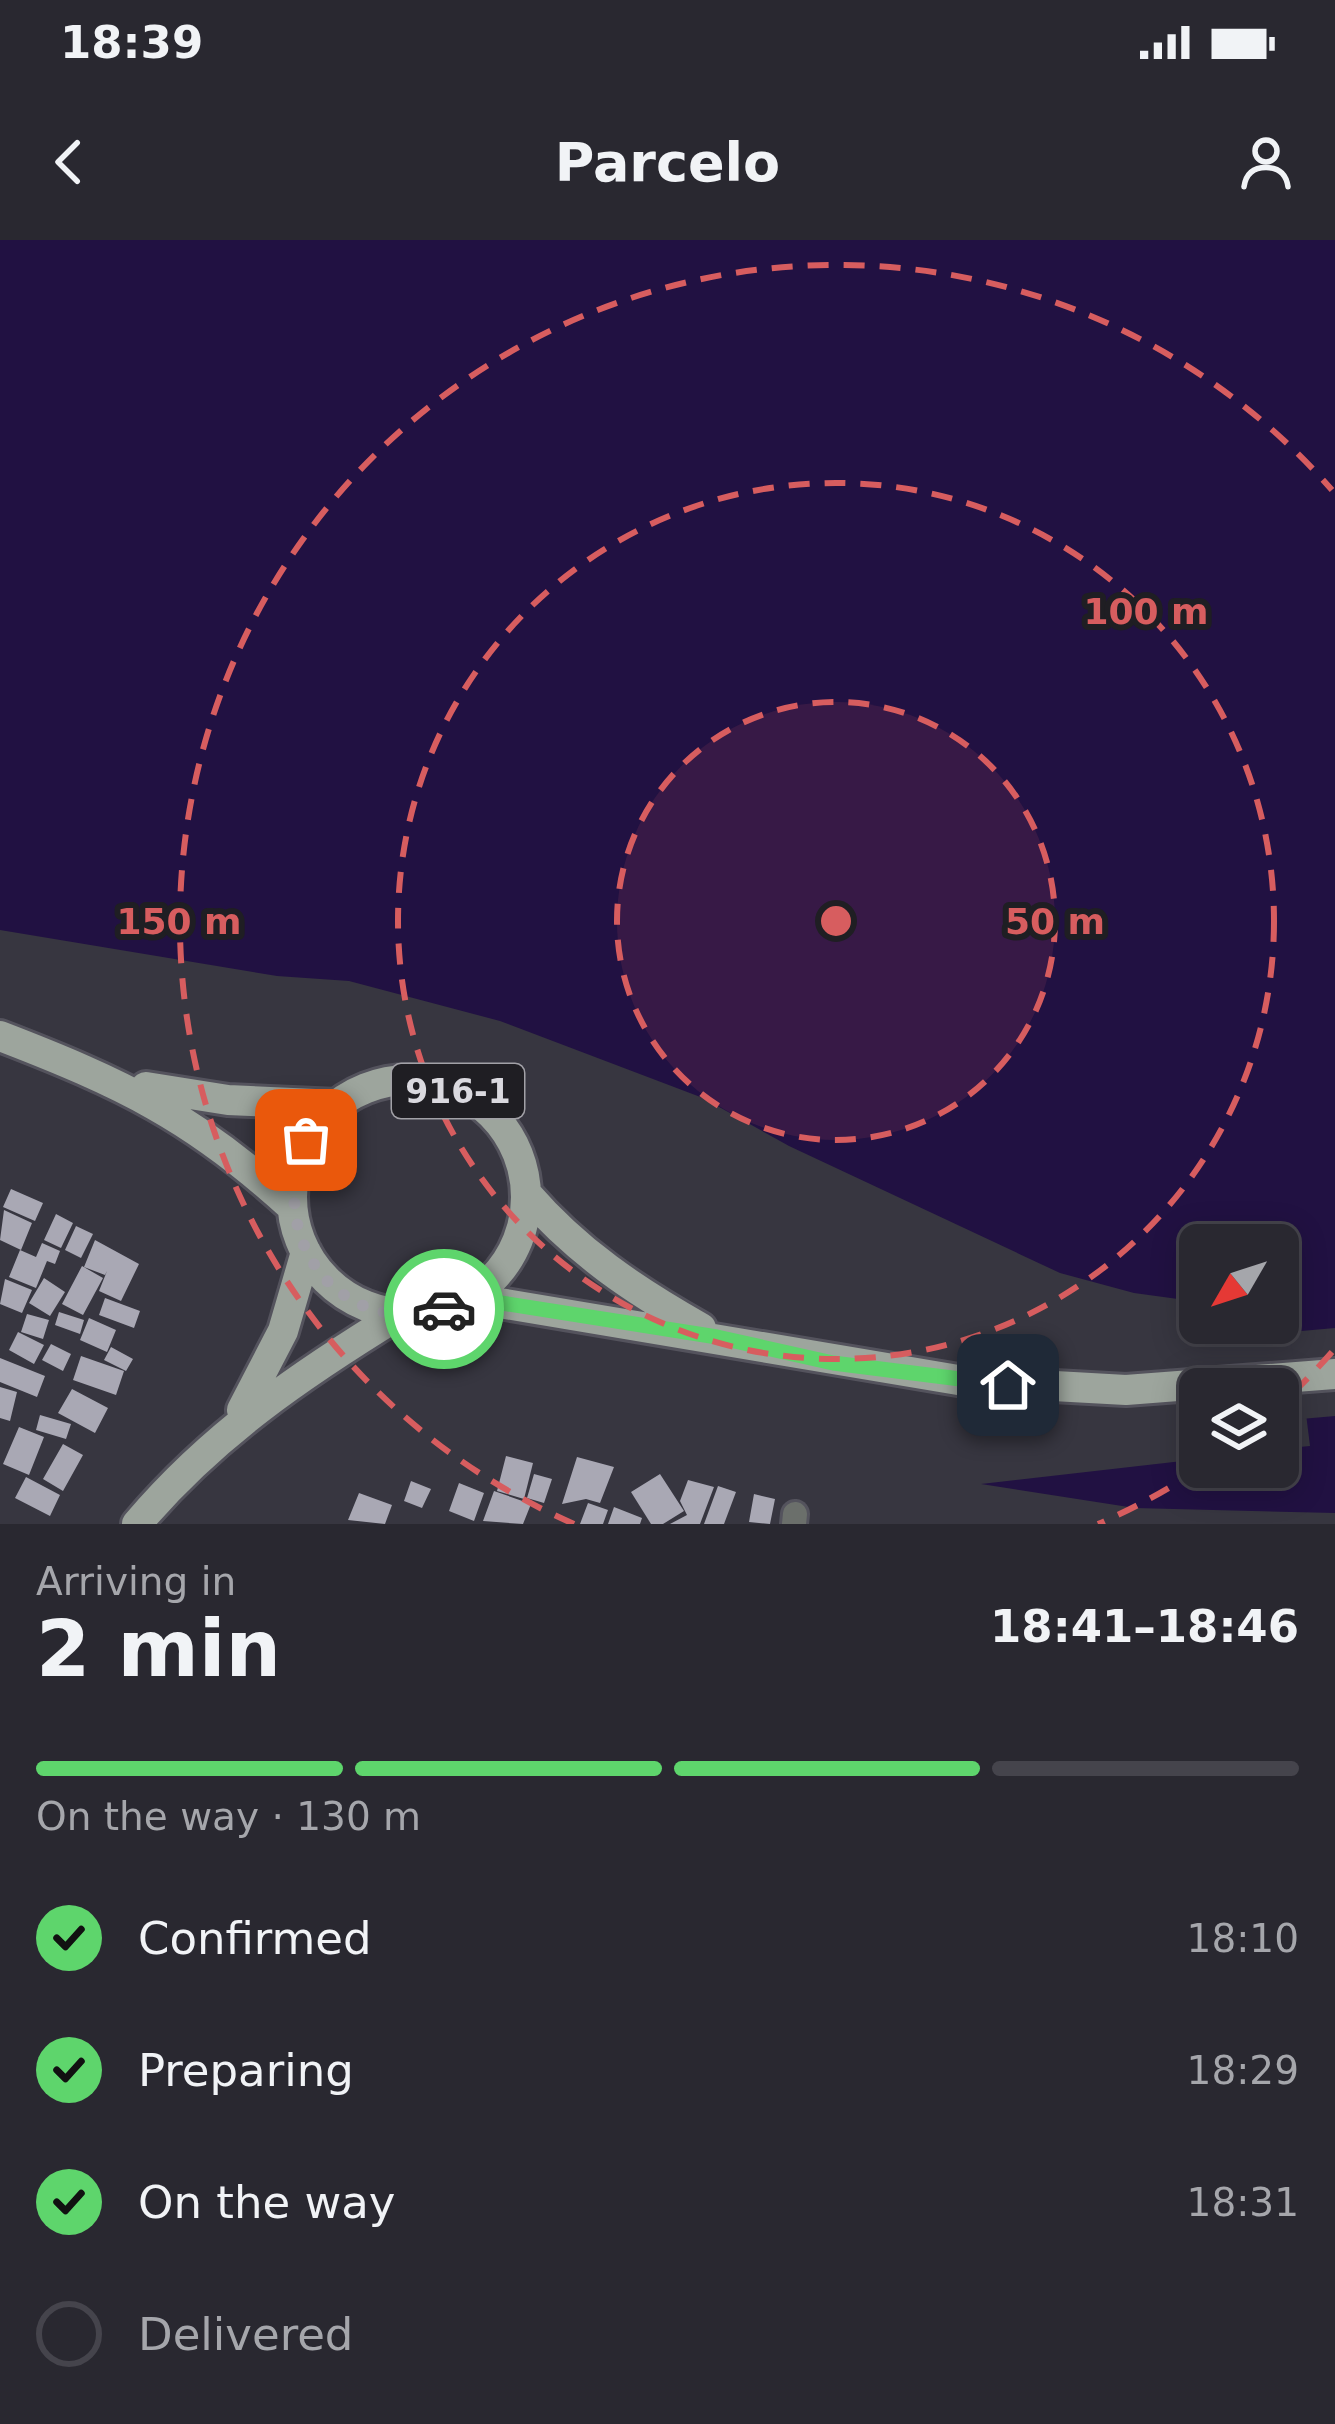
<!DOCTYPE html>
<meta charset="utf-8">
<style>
body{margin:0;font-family:"DejaVu Sans",sans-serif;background:#35343c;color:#f1f3f6;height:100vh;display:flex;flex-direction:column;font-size:45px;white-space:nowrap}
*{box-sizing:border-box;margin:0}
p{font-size:39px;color:#a5a6ab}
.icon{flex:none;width:66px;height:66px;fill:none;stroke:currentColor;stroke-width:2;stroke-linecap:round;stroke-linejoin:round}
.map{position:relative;height:1284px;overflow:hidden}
.drawer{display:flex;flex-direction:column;background:#292830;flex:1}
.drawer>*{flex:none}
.needle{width:78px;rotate:231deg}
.buttons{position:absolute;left:1179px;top:984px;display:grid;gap:24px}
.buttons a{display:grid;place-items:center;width:120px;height:120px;border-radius:18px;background:#292830;box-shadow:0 6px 30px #0003,0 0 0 3px #45444c;font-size:60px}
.pin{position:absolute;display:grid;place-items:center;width:102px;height:102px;color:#fff;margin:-51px;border-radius:24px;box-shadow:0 6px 18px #0006}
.courier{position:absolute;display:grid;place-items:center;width:120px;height:120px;margin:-60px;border:9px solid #5ed56c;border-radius:50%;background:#fff;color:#222;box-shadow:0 3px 15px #0007}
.summary em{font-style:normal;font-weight:600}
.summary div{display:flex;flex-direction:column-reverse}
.summary{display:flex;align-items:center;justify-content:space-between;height:204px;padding:0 36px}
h1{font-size:78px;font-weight:600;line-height:90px}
.bar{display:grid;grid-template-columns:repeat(4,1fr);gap:18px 12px;align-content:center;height:144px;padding:0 36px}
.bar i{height:15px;border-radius:9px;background:#45444c}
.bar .on{background:#5ed56c}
.bar p{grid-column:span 4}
ol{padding:0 36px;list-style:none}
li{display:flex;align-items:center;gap:36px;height:132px}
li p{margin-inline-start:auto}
li .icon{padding:12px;border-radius:50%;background:#5ed56c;color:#111;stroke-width:4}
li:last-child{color:#a5a6ab}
li i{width:66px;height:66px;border:6px solid #45444c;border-radius:50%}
.status{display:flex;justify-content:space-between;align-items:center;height:84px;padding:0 60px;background:#292830;direction:ltr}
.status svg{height:33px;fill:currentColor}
header{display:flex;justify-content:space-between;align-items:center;height:156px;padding:0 36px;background:#292830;font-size:54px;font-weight:600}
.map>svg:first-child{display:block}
</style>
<div class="status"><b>18:39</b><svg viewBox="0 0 49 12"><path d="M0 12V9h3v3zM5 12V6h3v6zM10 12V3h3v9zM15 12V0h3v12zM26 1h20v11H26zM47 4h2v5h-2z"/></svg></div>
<header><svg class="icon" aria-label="back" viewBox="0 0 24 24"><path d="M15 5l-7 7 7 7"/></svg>Parcelo<svg class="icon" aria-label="person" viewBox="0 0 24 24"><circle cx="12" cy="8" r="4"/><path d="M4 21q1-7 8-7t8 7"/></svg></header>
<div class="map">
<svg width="1335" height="1284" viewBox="0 0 1335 1284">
<rect width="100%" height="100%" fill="#373640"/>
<path fill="#211142" d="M0,0h1335v1273l-200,-5 -154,-24 219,-25v8h78v-18l32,-3 -18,-145h-14v-56h-78v57l-66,-9 -74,-20 -271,-127 -86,-48 -203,-77 -151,-40 -72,-5 -277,-46z"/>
<path fill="#373640" d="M1335,1088v88l-34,3 -11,-87z"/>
<path fill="#a9a8b4" d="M11,949l32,14 -8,18 -32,-14z
M4,970l28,13 -11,27 -21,-10z
M56,974l17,9 -12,25 -17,-8z
M76,986l17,8 -12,24 -16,-8z
M95,1000l44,24 -18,37 -22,-10 8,-20 -2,4 -21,-8z
M42,1003l18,8 -5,13 -8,-3 -11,27 -27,-11 11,-27 16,7z
M82,1026l21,12 -20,37 -21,-11z
M44,1038l21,14 -15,24 -21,-13z
M5,1039l27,11 -10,23 -22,-9z
M105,1058l35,13 -6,17 -35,-13z
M59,1072l25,8 -4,14 -25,-9z
M27,1074l22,6 -6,19 -22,-7z
M89,1078l27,12 -9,22 -27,-12z
M18,1092l26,13 -10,19 -25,-14z
M51,1104l20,10 -8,17 -21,-11z
M111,1107l22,12 -7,12 -22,-11z
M81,1116l43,15 -8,24 -43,-15z
M0,1118l45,18 -8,21 -37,-15z
M0,1147l17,5 -7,29 -10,-3z
M72,1149l36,19 -13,25 -37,-20z
M40,1175l31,9 -5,15 -30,-9z
M19,1187l25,10 -15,38 -26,-11z
M63,1204l20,11 -20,36 -20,-12z
M506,1216l27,7 -9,36 -27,-8z
M577,1217l37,10 -14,36 -14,-4 -24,5z
M534,1234l18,5 -8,24 -17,-5z
M660,1234l24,37 -21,13h-12l-20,-32z
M26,1237l34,18 -10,21 -35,-18z
M688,1240l26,7 -14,37h-30l17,-9 -7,-14z
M411,1241l20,8 -9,19 -18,-7z
M459,1243l25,10 -10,28 -25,-10z
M718,1246l18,6 -12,32h-20z
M494,1251l37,13 -8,20 -40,-3z
M359,1253l33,12 -7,19 -37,-4z
M754,1254l21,5 -5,25 -21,-2z
M588,1263l20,7 -5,14h-23z
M614,1267l28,11 -2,6h-32z"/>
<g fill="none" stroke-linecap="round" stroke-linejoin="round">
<g stroke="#54535d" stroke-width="30">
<path id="street" d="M794,1284l1,-10"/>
</g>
<g stroke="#54535d" stroke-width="36">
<path id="primary" d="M0,796c122,47 194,81 292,171
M292 957a117 117 0 1 1 234 0a117 117 0 1 1-234 0Z
M146,847l82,13 109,5
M526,953c51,59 108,97 175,135
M470,1058l494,83 162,9 209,-16
M242,1170l41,-79 23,-79
M137,1284c75,-89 165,-150 263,-210"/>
</g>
<use href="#street" stroke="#6b6f6b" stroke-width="24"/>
<use href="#primary" stroke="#9da59d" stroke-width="30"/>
</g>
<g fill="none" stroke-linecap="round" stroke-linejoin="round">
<path stroke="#a1a0a7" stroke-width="12" stroke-dasharray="0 21.6" d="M306,900c-41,95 30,199 138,169"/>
<path stroke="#5ed56c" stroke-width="15" d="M444,1069l26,-11 247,39 116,26 175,22"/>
</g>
<circle cx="836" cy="681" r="219" fill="#d75d5f" fill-opacity=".12"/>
<g fill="none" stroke="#d75d5f" stroke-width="6" stroke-dasharray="21 15">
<circle cx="836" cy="681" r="219"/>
<circle cx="836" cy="681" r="438"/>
<path d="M1332 1112A657 657 0 0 1 1280 1165M1199 1229A657 657 0 0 1 1098 1284M574 1284A657 657 0 1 1 1332 250"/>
</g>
<g text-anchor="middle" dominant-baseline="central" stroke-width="12" stroke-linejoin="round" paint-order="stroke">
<rect fill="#1f1e23" stroke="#a2a1a7" stroke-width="3" x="392" y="824" width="132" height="54" rx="9"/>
<g font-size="33" font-weight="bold" fill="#dad9df">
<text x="458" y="851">916-1</text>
</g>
</g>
<circle cx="836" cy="681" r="18" fill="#d75d5f" stroke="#1f1e23" stroke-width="6"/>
<g font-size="36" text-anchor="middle" font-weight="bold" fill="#d75d5f" stroke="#1f1e23" stroke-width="12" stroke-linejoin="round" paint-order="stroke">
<text x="1146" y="384">100 m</text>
<text x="1055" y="694">50 m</text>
<text x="179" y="694">150 m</text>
</g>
</svg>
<div class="buttons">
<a><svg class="needle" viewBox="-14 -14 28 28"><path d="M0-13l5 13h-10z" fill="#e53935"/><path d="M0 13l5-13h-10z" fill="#a5a6ab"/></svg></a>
<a><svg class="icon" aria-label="layers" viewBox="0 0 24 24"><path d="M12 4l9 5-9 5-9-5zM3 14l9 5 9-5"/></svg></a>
</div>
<div class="pin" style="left:306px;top:900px;background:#ea580c"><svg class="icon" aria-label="bag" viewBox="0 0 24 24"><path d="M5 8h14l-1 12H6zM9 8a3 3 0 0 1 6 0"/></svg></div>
<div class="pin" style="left:1008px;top:1145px;background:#1f2937"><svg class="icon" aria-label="home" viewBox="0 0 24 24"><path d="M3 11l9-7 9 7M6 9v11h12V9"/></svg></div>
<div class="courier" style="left:444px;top:1069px"><svg class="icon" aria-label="car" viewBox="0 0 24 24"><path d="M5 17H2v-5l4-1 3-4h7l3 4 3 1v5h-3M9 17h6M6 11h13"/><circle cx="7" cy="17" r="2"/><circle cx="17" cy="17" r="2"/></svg></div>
</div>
<section class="drawer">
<div class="summary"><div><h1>2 min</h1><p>Arriving in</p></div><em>18:41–18:46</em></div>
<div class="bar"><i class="on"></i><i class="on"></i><i class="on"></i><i></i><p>On the way · 130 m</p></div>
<ol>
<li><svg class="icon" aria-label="check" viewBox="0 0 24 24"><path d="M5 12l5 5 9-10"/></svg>Confirmed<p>18:10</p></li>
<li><svg class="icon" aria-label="check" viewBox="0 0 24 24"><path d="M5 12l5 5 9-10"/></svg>Preparing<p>18:29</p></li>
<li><svg class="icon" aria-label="check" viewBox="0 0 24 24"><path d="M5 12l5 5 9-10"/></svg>On the way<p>18:31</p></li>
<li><i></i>Delivered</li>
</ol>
</section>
